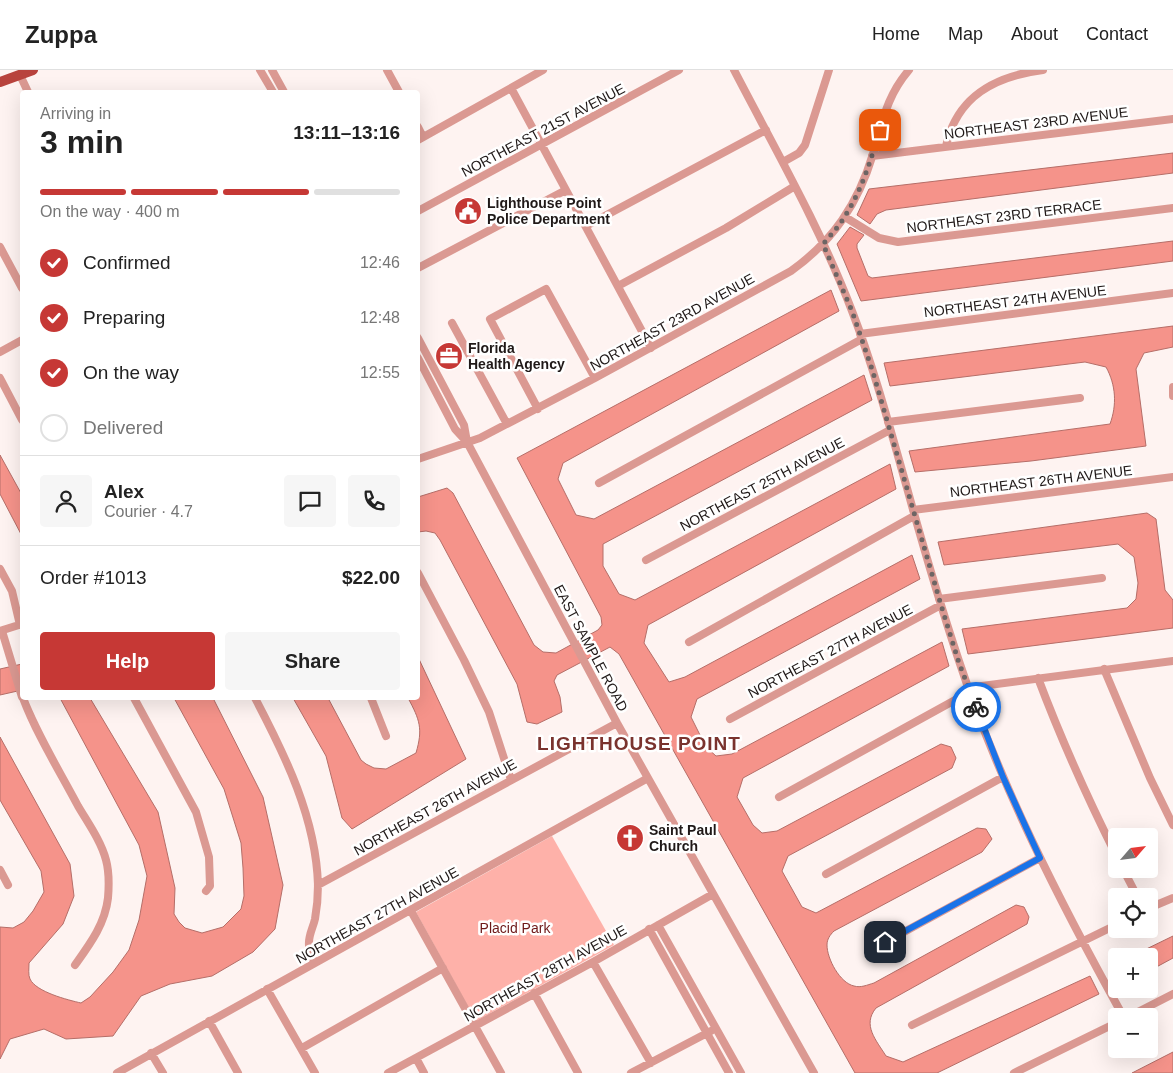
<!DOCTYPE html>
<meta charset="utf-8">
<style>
body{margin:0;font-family:Arial,sans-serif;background:#f6f6f6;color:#222;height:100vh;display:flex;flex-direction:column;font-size:19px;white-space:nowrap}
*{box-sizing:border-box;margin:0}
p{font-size:16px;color:#767676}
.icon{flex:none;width:28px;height:28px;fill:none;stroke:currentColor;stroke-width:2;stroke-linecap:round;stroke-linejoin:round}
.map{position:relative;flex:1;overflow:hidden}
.side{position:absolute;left:20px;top:20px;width:400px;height:610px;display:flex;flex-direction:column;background:#fff;border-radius:5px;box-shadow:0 5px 20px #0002}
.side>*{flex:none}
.needle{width:32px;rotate:62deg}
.buttons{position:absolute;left:1108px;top:758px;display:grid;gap:10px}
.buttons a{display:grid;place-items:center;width:50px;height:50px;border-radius:5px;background:#fff;box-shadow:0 5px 20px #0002;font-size:25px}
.pin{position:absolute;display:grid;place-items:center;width:42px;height:42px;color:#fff;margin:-21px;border-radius:10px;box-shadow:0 2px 8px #0006}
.courier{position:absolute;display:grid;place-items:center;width:50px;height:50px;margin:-25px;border:4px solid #1a73e8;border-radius:50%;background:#fff;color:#222;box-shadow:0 1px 6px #0007}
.overview em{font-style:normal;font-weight:700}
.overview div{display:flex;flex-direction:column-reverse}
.overview{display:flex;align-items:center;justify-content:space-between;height:85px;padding:0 20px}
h1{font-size:32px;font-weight:700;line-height:38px}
.bar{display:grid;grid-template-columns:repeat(4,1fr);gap:8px 5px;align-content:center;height:60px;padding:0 20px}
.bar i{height:6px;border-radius:4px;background:#e0e0e0}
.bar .active{background:#c63835}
.bar p{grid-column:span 4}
.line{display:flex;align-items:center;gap:12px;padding:0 20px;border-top:1px solid #e0e0e0}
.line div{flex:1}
.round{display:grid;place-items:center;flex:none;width:52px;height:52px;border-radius:5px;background:#f6f6f6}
ol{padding:0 20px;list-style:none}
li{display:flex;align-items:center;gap:15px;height:55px}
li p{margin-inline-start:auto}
li .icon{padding:5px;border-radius:50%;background:#c63835;color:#fff;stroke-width:4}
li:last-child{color:#767676}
li i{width:28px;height:28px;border:2px solid #e0e0e0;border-radius:50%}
.button{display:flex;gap:10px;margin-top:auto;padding:10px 20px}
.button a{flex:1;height:58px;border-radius:5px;background:#c63835;color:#fff;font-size:20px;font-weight:700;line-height:58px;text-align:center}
.button a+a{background:#f6f6f6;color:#222}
header{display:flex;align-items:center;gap:30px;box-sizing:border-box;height:70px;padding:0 25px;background:#fff;border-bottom:1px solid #e0e0e0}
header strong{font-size:24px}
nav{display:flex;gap:28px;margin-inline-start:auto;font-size:18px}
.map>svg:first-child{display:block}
</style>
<header>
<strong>Zuppa</strong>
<nav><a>Home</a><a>Map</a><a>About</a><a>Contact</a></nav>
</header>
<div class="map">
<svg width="1173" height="1003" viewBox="0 0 1173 1003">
<rect width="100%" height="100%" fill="#fef3f1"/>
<path fill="#feb1a9" d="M552,766l62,109 -138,76 -60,-109z"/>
<path fill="#f5938a" stroke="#b56e68" d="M1173,83v20l-287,37 -9,4 -7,10 -13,-9 12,-26z
M850,157l14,8 -7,9v4l11,28 4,2 301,-37v20l-312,40 -24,-57z
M831,220l8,21 -276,152 -5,16 18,36 18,4 270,-144 8,25 -269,144v22l16,28 16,6 255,-136 6,25 -248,136 -4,18 25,39 16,-5 227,-122 8,24 -223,120 -6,18 15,30 10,9 16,-2 210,-112 7,24 -206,112 -6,19 16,28 9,8 15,-2 164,-87 10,3 5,11 -4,10 -164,88 -6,15 20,36 14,6 161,-85 9,1 6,10 -10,13 -148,79c-4,4 -7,8 -7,14 0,14 13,38 27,41 7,2 13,-1 20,-3l142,-78 8,2 5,10 -2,7 -151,84c-14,17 0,32 10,48l17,6 187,-86 9,18 -162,79h-82l-236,-419 -9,-7 -53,28 -3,6 6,16 2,15 -25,12 -10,-2 -10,-38 -77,-144 -5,-7 -9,-2 -8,1v-35l29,-9 6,5 81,152 9,7 13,1 42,-23 4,-5 -1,-8 -84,-159z
M1173,256v21l-29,6 -8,16 10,77 -115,15 -116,11 -6,-21 201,-27c7,-19 6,-39 -4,-57l-21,-5 -195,24 -6,-23z
M0,385l22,40v41l-22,-42z
M1147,443l9,6 9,71 8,10v28l-205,26 -6,-25 165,-21 9,-9 2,-16 -4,-26 -16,-13 -174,21 -6,-23z
M418,587l48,102 -114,70 -10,-11 -16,-62 -33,-58h35l33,62 5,4 8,4 12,1 30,-16c7,-24 4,-33 -8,-55h10z
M22,594v26l-22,5v-26z
M60,628h30l68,114 17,76 -1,26 5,8 6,6 17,5 21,-6 18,-18 3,-13 -1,-28 -2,-25 -17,-54 -50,-91h39l50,99 20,88 -8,44 -22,23 -41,24 -42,8 -29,12 -28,40 -47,3 -22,-10 -34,10 -10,20v-132l13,1 11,-6 9,-11 11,-19 -3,-21 -41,-71v-63l70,127 4,32 -11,28 -34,39c0,5 -1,12 1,16 6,13 38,21 51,24l9,-6 23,-25 16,-22 10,-30 8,-44 -8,-31z
M1173,866v22l-24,13v-15h-17z
M1173,982v21h-41z"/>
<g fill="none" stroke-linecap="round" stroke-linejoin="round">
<path stroke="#db9992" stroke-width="8" d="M260,0l13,22
M272,0l12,22
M387,0l12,22
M734,0c41,79 86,157 118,241 22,57 38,117 55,177 16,58 33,116 52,173 41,124 101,241 164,355
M20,5l8,17
M511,18l140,260
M418,57l5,10
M418,70l125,-70
M946,76c11,-50 49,-70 97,-76
M872,86l301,-37
M783,92l16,-9 6,-8 24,-75
M418,141l261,-141
M845,147l34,21 19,4 275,-34
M586,156l180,-96
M0,177l22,41
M418,198l148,-78
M618,216l108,-58 69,-42
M452,253l55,101
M860,264l313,-41
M418,268l46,87 3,17
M0,282l22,-12
M418,288l37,71 12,13 150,281 197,350
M0,308l22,42
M1173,317v9
M538,339l-48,-90 56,-30 49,89
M888,352l192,-24
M418,389l62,-21 115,-60 196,-107c42,-30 67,-67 82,-117 10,-33 13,-57 36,-84
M599,413l263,-144
M913,440l260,-33
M646,490l244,-130
M0,499l12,22 8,34
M418,503l46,87 25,52 22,68
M939,529l163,-21
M0,561l22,-7
M2,561l20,66
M689,572l225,-126
M1104,599l46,109 23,47
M1038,608c23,61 49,119 78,177
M23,628c14,37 36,72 55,108 10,17 23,35 28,54 3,11 3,26 2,38 -3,26 -18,46 -33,67
M134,628l62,114 13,45 1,29 -4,5
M255,628c30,57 61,120 63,187 0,11 -1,23 -3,34 -2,9 -7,17 -6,26 0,6 3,12 5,18
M371,628l15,38
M730,649l211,-114
M779,727l187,-103 8,-7 199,-26
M1123,799l14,27
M0,800l8,15
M826,804l177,-97
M318,815l299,-162
M1149,838l24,-10
M411,841l90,162
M658,855l83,148
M649,859l80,144
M869,881l171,-93
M593,892l58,101
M267,919l48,84
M534,923l44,80
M1130,946l43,-22
M209,951l29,52
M912,955l204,-100
M302,978l141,-80
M151,983l12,20
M416,988l8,15
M117,1003l531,-295
M388,1003l205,-111 120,-68
M631,1003l80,-42
M1014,1003l102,-50"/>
<path stroke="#b8433d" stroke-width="10" d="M0,12l33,-12"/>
</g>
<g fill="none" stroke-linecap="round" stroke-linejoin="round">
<path stroke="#6e6564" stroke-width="5" stroke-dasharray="0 9" d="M880,60c-9,29 -18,60 -35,86 -6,10 -14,19 -22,28l29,67 20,58 69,236 18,58 17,44"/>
<path stroke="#1a73e8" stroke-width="6" d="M885,872l155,-84 -37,-81 -27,-70"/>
</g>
<defs>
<g id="civic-disc" transform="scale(1.4375)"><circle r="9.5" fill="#c63835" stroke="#fff"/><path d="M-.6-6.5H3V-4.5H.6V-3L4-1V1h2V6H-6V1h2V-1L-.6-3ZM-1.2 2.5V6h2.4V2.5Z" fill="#fff"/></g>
<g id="office-disc" transform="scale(1.4375)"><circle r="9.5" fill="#c63835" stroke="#fff"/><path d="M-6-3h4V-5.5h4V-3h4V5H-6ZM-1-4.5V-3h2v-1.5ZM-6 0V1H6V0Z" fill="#fff"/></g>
<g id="church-disc" transform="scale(1.4375)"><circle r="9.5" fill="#c63835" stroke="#fff"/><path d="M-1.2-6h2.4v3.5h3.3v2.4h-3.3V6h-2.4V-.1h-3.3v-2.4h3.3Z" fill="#fff"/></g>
</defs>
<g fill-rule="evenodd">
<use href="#civic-disc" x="468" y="141"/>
<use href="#office-disc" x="449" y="286"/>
<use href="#church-disc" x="630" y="768"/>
</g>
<g text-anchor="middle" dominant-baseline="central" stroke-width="5" stroke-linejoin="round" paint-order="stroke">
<g font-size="14" fill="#201918" stroke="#fff">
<text transform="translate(1036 53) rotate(-7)">NORTHEAST 23RD AVENUE</text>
<text transform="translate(543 60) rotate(-28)">NORTHEAST 21ST AVENUE</text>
<text transform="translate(1004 146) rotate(-7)">NORTHEAST 23RD TERRACE</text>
<text transform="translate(1015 231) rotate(-7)">NORTHEAST 24TH AVENUE</text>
<text transform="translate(672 252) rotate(-29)">NORTHEAST 23RD AVENUE</text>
<text transform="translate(1041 411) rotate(-7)">NORTHEAST 26TH AVENUE</text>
<text transform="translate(762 414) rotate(-28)">NORTHEAST 25TH AVENUE</text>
<text transform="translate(591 578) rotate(62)">EAST SAMPLE ROAD</text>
<text transform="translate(830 581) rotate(-28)">NORTHEAST 27TH AVENUE</text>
<text transform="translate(435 737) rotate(-29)">NORTHEAST 26TH AVENUE</text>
<text transform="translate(377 845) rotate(-29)">NORTHEAST 27TH AVENUE</text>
<text transform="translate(545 903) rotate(-29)">NORTHEAST 28TH AVENUE</text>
</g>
<g font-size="14" font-weight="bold" fill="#201918" stroke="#fff" text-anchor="start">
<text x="487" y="133">Lighthouse Point<tspan x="487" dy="16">Police Department</tspan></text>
<text x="468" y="278">Florida<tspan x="468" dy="16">Health Agency</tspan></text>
<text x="649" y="760">Saint Paul<tspan x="649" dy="16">Church</tspan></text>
</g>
<g font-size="14" fill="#6e1818" stroke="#fff">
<text x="515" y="858">Placid Park</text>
</g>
<g font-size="19" font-weight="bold" letter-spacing="1" fill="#7a332e" stroke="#fff">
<text x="639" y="673">LIGHTHOUSE POINT</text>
</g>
</g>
</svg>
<div class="buttons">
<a><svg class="needle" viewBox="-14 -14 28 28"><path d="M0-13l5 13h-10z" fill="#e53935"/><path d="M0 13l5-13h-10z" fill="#767676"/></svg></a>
<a><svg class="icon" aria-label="locate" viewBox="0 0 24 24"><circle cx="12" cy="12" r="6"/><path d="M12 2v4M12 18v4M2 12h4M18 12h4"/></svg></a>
<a>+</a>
<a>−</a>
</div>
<div class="pin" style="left:880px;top:60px;background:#ea580c"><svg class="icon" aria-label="bag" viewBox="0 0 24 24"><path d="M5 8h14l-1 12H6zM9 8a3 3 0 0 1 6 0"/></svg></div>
<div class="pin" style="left:885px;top:872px;background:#1f2937"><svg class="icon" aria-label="home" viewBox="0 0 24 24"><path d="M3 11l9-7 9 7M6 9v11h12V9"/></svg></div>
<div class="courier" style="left:976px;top:637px"><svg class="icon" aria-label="bike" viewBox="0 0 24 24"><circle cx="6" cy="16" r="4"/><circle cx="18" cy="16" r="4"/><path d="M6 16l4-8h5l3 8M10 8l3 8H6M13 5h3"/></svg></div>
<section class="side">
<div class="overview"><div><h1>3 min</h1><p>Arriving in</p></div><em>13:11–13:16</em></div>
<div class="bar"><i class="active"></i><i class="active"></i><i class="active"></i><i></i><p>On the way · 400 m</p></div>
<ol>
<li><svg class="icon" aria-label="check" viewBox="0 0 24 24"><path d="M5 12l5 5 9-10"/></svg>Confirmed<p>12:46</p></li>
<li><svg class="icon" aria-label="check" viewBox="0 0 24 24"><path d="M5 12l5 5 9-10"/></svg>Preparing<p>12:48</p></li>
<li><svg class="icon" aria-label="check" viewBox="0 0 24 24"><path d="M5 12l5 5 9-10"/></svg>On the way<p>12:55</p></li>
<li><i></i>Delivered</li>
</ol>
<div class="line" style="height:90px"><a class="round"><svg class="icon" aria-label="person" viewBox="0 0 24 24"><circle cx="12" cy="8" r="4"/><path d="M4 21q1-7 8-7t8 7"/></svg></a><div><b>Alex</b><p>Courier · 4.7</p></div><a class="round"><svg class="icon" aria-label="chat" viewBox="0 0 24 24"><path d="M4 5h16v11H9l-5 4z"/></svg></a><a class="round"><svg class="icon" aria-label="phone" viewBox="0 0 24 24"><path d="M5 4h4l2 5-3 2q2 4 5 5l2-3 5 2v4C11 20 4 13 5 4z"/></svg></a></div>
<div class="line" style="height:65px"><div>Order #1013</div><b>$22.00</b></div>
<div class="button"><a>Help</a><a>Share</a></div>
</section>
</div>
